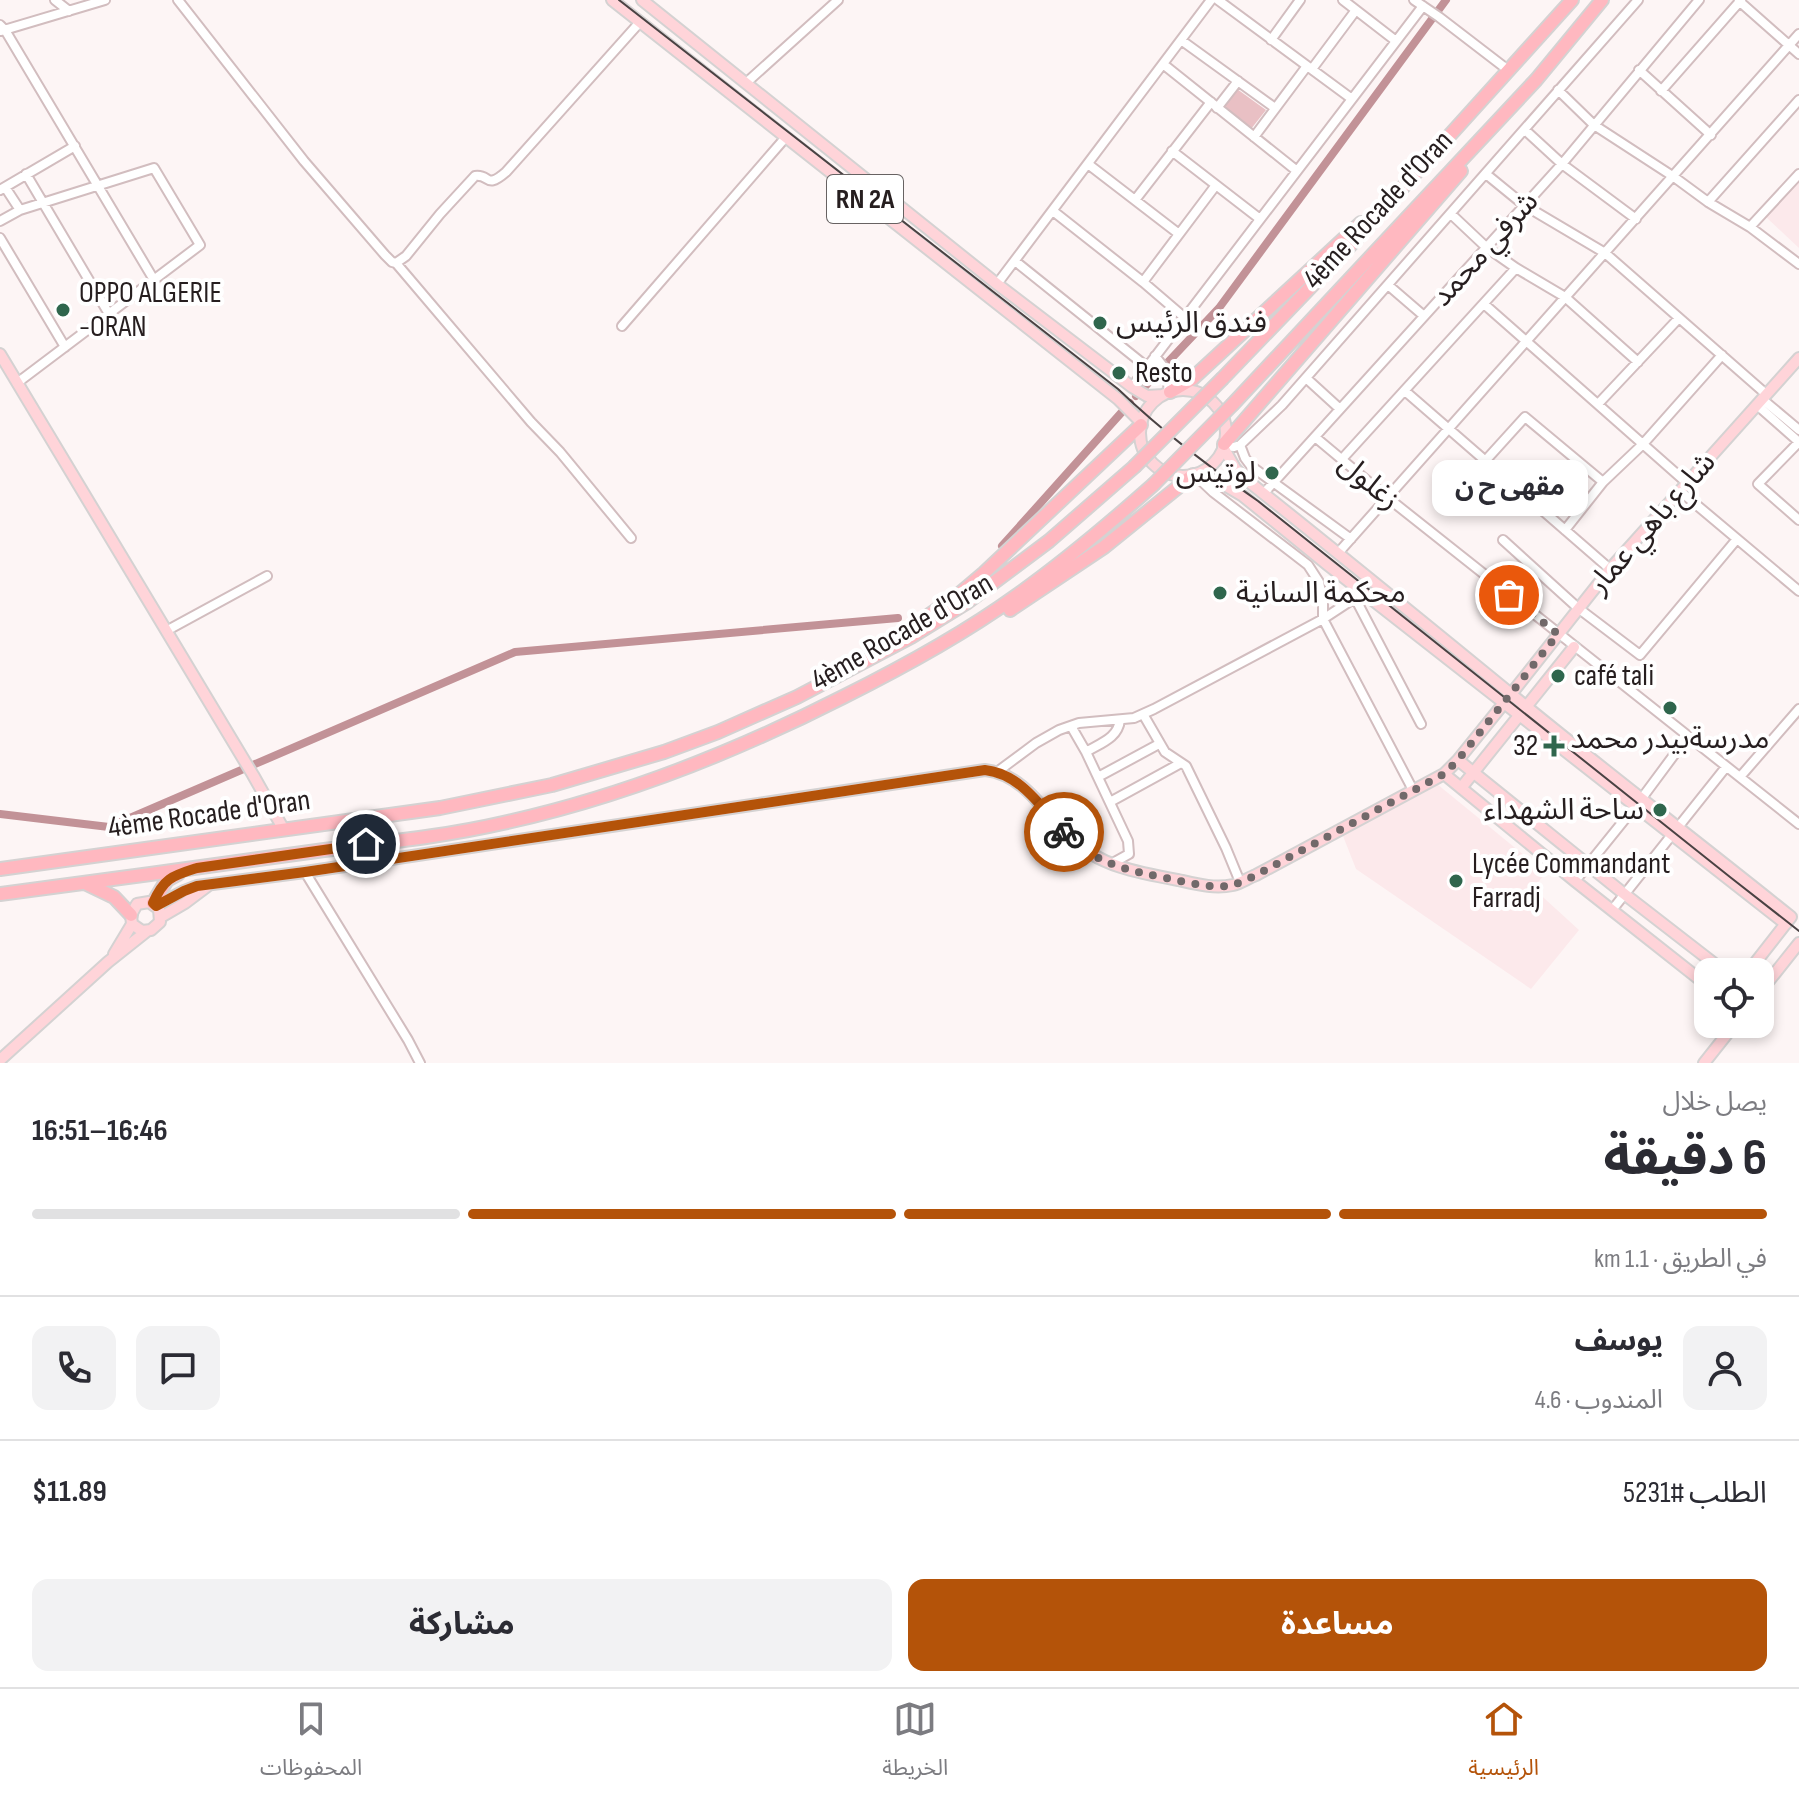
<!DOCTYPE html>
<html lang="ar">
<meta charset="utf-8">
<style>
body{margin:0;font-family:"Sofia Sans Condensed","Noto Sans Arabic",sans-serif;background:#f2f2f3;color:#2b2b33;direction:rtl;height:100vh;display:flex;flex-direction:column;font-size:30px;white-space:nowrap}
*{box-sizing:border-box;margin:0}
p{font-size:26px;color:#7c7c81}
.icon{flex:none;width:44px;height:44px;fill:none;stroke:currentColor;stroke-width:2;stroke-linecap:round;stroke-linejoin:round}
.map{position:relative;height:1063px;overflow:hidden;direction:ltr}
.panel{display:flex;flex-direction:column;background:#fff;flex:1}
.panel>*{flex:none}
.tools{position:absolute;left:1694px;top:958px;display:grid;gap:16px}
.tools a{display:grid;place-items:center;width:80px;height:80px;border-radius:16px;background:#fff;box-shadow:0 4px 12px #0003;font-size:40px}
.pin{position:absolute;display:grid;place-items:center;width:68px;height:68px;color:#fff;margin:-34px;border:4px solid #fff;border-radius:50%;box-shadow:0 2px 8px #0007}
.courier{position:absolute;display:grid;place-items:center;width:80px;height:80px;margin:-40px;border:6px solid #b45309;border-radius:50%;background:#fff;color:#222;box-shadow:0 2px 10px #0007}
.bubble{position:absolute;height:56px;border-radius:16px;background:#fff;box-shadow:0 4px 12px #0003;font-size:26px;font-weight:700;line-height:56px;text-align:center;direction:rtl}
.summary em{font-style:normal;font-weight:700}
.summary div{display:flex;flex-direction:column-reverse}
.summary{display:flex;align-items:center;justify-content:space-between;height:136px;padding:0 32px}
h1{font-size:52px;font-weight:700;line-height:60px}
.bar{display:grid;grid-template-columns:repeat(4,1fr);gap:12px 8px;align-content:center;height:96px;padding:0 32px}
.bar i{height:10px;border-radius:6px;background:#e1e1e2}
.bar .selected{background:#b45309}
.bar p{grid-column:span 4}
.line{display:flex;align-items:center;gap:20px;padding:0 32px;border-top:2px solid #e1e1e2}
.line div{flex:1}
.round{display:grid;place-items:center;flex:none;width:84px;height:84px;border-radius:16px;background:#f2f2f3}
.cta{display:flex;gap:16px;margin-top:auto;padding:16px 32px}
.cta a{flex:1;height:92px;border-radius:16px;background:#b45309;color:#fff;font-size:32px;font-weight:700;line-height:92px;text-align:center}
.cta a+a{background:#f2f2f3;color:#2b2b33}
.tab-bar{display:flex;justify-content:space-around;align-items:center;height:112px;border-top:2px solid #e1e1e2;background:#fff;font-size:22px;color:#7c7c81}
.tab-bar a{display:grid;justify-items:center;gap:4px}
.tab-bar .selected{color:#b45309}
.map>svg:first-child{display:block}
</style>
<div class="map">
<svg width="1799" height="1063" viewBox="0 0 1799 1063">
<rect width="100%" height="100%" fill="#fdf5f5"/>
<path fill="#fce9eb" d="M1799,181v67l-33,-31z
M1437,784l109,89 -13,15 46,42 -48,59 -175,-120 -13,-33z"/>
<path fill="#e9c0c4" d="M1237,89l29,21 -15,19 -28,-22z"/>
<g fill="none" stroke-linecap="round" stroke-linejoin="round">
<path stroke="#c29297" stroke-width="8" d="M1136,396l83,-88 227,-308
M1002,546l128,-143
M0,814l109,13 406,-175 383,-34"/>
<g stroke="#d2bdbf" stroke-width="12">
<path id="minor" d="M55,0l14,11
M178,0l126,161 81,94 7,7 4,1 10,-7 34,-42 35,-38c16,-2 10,14 31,-4l134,-150
M1218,0l134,99
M1343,0l53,41
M1414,0l25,17 69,53
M1739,1l60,53
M0,25l5,5 149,250
M1,31l104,-31
M1181,40l94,68
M1271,40l29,-40
M1163,64l134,107
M1312,69l44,-59
M1639,70l72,65
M746,83l92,-83
M1558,90l36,35 80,52 34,25 42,25 49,37
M1661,91l80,-91
M1217,108l21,-27
M1525,130l37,34 74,55
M1254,137l53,-71
M1172,151l88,68
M1088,164l91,70
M26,174l83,140
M1486,174l38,31 81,48 161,141
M5,187l15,23
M0,190l75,-44
M1135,200l76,-98
M1708,202l91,-102
M1053,211l90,71 42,36
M1451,214l35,33 30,21 49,29 73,65
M0,221l20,-11 134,-42 46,77 -183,138
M1750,227l49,-53
M0,238l65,109
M1015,261l132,106
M396,263l135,159 29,30 71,86
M1143,282l73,-97
M997,284l214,-284
M1388,285l36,31
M1484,304l203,179
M622,326l164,-189
M1155,356l14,18 -1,19
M1306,378l34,31
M1132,387l291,-381
M1405,391l205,178
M1762,399l37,31
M1598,404l81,-86
M1757,405l42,37
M1315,437l73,61 411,326
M1799,442l-41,42 41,36
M1240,445l5,13 6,8 100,73
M1224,446l10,1 6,-2 42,-40 356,-405
M1342,459l174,-191
M1486,460l39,-43 78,65
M1195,475l18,17 95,73 11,17 4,20v17l90,171
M1680,491l119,100
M1264,493l298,-329 137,-164
M1565,530l38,-48 40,-38 79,-89
M1503,540l75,68 62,47 97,-116
M1339,552l460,-518
M1355,598l66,126
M166,631l101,-55
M1143,714l22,38 21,14 40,82 14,34
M1071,726l15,26 42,89 1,13 -18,10
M1086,752c15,-9 32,-14 34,-32
M997,772l39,-29 23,-13 20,-7 55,-5 20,-9 169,-90 32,-21 7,-7
M1098,777l61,-33
M1740,777l59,-68
M1110,802l71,-39
M305,872l103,168 12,23
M1575,881l67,-83 46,-62
M1612,910l114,-143"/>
</g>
<g stroke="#d4d2d2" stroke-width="14">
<path id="major" d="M612,0l506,399 23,23
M642,0l355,284 135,103 15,9 16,-1
M0,354l253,421 31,55
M1140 433a43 43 0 1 1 86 0a43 43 0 1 1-86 0Z
M1223,447l12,21 9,10c96,76 190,153 284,230 87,71 176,139 263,209l-43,55
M1196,474l25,9 22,13 85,69 458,359
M1458,760l165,133 102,79
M1444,774l131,107 133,105
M1461,788l113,-141
M156,906l28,-15 13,-5 108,-14 680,-102c39,4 59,42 85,68 29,28 69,35 108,42 18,4 36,9 55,5 8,-2 15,-7 23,-10l188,-101 14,-14 46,-57 106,-134 189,-211
M161,917l24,-14 24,-18
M114,954l18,-30 -1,-9 6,-11 12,-2 10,7 1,13 -9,8 -9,1 -10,-7
M1760,992l39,-49
M0,1060l108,-98 39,-31
M1704,1063l31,-39"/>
</g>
<g stroke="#d4d2d2" stroke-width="16">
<path id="highway" d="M1223,378l124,-129 225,-249
M1170,392l22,-13 169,-156
M1233,404l303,-324 66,-80
M1224,444l237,-273
M1010,610l94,-63 89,-72
M909,629l49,-34 26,-22 157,-148
M0,869l440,-61 112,-23 112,-33 54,-20 79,-35 114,-60 55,-34 83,-62 85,-74
M87,884l27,13 17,18
M0,894c106,-14 211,-28 317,-43 62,-8 125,-14 186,-28 119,-26 232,-71 340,-126 60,-30 119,-62 173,-101 48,-34 93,-72 137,-111
M153,903l14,-23 11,-6"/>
</g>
<use href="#minor" stroke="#fff" stroke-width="8"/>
<use href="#major" stroke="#ffd4d9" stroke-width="10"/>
<use href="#highway" stroke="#ffb8c0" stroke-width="12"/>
<path stroke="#4a4243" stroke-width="2" d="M619,0l499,389c45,43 89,76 140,112l472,376 69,54"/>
<g stroke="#d4d2d2" stroke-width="16" stroke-linecap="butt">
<path id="highway-bridge" d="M1134,467l89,-89
M1153,485l80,-81"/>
</g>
<use href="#highway-bridge" stroke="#ffb8c0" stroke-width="12"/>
</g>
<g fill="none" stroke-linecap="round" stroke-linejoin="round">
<path stroke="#71696a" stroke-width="8" stroke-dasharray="0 14.4" d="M1064,832c30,32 66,39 107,47 20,4 41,10 62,6 7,-2 15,-6 23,-10l188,-101 14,-14 100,-126 -49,-39"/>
<path stroke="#b45309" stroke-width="10" d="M366,844l-169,24c-25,8 -33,10 -44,35l3,3 28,-15 13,-5 108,-14 680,-102c36,4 56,37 79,62"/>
</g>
<g fill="#2f664d" stroke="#fff" stroke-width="3">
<circle cx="63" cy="310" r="8"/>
<circle cx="1100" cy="323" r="8"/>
<circle cx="1119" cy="373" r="8"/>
<circle cx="1272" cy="473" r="8"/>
<circle cx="1220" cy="593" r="8"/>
<circle cx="1558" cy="676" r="8"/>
<circle cx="1670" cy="708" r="8"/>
<path d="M1550 734h8v8h8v8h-8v8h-8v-8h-8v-8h8z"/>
<circle cx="1660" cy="810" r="8"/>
<circle cx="1456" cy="881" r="8"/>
</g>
<g text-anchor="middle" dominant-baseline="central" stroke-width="8" stroke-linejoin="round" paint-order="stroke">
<rect fill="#fff" stroke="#676262" stroke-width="2" x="827" y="175" width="76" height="48" rx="6"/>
<g font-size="28" font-weight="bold" fill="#261e1f">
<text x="865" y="199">RN 2A</text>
</g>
<g font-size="30" fill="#261e1f" stroke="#fff">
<text transform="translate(1378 210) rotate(-47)">4ème Rocade d'Oran</text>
<text transform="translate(1485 249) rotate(-48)">شرفي محمد</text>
<text transform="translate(1369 482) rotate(40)">زغلول</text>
<text transform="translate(1652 523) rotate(-49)">شارع باهي عمار</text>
<text transform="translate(902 632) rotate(-30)">4ème Rocade d'Oran</text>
<text transform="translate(209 814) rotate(-8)">4ème Rocade d'Oran</text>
</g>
<g font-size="30" fill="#261e1f" stroke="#fff" text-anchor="start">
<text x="79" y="293">OPPO ALGERIE<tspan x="79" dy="34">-ORAN</tspan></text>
<text x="1116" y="323">فندق الرئيس</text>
<text x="1135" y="373">Resto</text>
<text x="1256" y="473" text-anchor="end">لوتيس</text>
<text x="1236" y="593">محكمة السانية</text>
<text x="1574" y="676">café tali</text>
<text x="1670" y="739" text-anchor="middle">مدرسةبيدر محمد</text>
<text x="1538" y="746" text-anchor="end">32</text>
<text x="1644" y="810" text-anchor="end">ساحة الشهداء</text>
<text x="1472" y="864">Lycée Commandant<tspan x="1472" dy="34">Farradj</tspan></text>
</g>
</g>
</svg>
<div class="tools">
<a><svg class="icon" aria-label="locate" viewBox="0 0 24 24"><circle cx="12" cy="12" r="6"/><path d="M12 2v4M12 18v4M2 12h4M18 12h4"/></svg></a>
</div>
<div class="pin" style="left:1509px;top:595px;background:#ea580c"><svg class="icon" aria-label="bag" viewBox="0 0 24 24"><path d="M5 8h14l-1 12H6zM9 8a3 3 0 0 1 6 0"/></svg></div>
<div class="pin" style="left:366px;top:844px;background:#1f2937"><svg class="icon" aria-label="home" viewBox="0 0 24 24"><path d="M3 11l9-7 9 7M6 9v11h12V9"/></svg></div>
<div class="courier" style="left:1064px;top:832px"><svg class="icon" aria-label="bike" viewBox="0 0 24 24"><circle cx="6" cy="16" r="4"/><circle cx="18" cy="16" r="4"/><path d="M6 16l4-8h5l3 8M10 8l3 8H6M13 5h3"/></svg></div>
<div class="bubble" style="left:1432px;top:460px;width:156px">مقهى ح ن</div>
</div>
<section class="panel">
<div class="summary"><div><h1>6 دقيقة</h1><p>يصل خلال</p></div><em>16:46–16:51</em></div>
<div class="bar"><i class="selected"></i><i class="selected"></i><i class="selected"></i><i></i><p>في الطريق · 1.1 km</p></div>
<div class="line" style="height:144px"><a class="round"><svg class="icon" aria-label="person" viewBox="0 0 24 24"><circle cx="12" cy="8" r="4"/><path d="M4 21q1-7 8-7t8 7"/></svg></a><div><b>يوسف</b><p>المندوب · 4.6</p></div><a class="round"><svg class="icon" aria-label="chat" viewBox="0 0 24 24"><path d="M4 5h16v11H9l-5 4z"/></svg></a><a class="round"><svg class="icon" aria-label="phone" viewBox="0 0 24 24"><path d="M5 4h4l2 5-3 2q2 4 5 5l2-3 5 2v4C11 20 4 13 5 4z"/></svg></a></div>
<div class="line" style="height:104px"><div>الطلب #5231</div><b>$11.89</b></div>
<div class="cta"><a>مساعدة</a><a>مشاركة</a></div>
</section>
<nav class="tab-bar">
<a class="selected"><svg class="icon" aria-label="home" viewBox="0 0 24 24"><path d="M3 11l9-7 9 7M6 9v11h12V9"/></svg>الرئيسية</a>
<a><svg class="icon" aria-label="map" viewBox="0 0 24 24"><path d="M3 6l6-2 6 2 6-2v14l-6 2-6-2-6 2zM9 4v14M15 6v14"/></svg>الخريطة</a>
<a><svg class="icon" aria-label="saved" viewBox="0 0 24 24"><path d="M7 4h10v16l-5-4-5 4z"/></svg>المحفوظات</a>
</nav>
